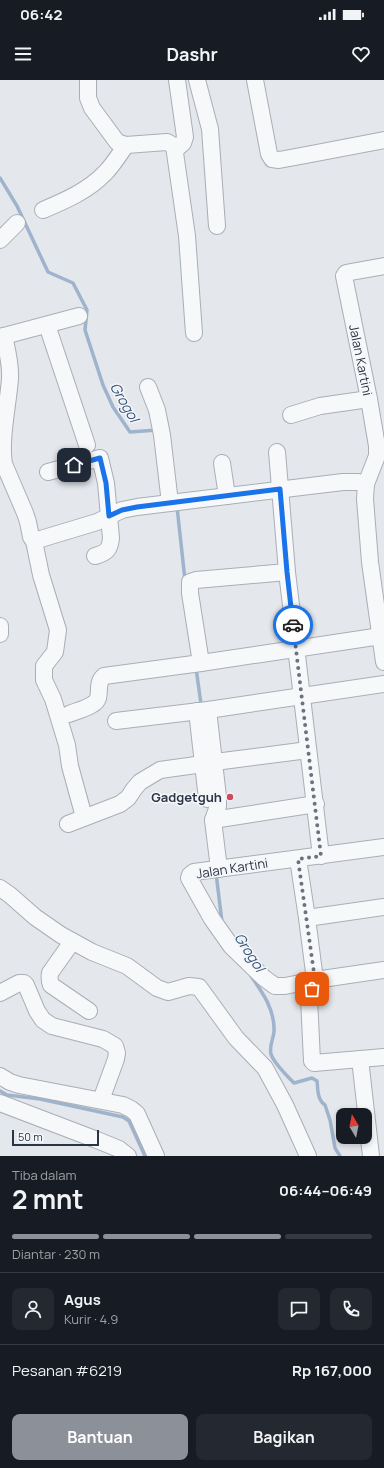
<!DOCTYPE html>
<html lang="id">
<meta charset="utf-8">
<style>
body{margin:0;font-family:Manrope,sans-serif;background:#242831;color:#f1f3f6;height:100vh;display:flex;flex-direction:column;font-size:15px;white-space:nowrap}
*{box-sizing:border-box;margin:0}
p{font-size:13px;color:#9ea1a6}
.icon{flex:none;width:22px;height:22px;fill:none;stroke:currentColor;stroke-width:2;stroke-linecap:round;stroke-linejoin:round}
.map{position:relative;height:1076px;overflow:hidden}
.details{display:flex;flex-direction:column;background:#171b24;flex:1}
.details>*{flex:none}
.needle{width:26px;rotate:350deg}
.tools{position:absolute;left:336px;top:1028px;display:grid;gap:8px}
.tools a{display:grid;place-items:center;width:36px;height:36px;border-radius:8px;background:#171b24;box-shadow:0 2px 6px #0003;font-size:20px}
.scale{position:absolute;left:12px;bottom:10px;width:87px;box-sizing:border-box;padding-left:4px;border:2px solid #2b3445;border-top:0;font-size:11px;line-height:14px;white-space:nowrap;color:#2b3445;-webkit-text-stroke:3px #f4f6f9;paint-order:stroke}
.pin{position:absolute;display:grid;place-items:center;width:34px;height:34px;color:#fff;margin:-17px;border-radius:8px;box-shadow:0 2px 6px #0006}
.courier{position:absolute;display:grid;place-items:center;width:40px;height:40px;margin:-20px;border:3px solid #1a73e8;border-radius:50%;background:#fff;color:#222;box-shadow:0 1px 5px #0007}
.overview em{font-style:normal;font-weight:700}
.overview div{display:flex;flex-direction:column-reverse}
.overview{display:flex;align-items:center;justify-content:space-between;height:68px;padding:0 12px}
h1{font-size:26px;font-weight:700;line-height:30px}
.bar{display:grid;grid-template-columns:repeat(4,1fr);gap:6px 4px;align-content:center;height:48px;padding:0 12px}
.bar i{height:5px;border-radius:3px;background:#363941}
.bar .on{background:#8c9099}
.bar p{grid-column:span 4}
.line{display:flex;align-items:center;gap:10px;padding:0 12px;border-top:1px solid #363941}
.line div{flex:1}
.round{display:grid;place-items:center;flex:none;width:42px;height:42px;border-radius:8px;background:#242831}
.primary-button{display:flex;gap:8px;margin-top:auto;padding:8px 12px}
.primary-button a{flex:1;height:46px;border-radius:8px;background:#8c9099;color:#fff;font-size:16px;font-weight:700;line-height:46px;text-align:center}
.primary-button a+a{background:#242831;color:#f1f3f6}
.status{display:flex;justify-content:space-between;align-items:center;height:28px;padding:0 20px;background:#171b24;direction:ltr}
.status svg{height:11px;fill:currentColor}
header{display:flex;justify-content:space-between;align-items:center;height:52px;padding:0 12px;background:#171b24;font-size:18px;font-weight:700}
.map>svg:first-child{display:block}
</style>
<div class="status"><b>06:42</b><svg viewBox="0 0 49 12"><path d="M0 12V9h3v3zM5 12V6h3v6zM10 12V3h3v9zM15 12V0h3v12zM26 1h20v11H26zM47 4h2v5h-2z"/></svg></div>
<header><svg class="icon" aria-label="menu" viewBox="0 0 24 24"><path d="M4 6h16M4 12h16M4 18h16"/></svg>Dashr<svg class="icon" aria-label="heart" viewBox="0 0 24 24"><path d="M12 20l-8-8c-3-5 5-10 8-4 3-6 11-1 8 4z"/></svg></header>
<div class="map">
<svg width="384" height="1076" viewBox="0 0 384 1076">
<rect width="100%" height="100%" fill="#e4e7ec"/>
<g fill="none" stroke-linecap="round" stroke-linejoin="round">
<path stroke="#9fb4cc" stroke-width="3.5" d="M0,98l17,28 31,66 25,11 14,27 -2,20 18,55 10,22 17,25 27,-2
M177,427l8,73
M196,588l5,36
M216,793l6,49
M251,896c12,17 24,34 23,56 -1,8 -5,14 -3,22 2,7 17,23 23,29l18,-5 5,3c1,8 0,19 8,24l5,15 5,28 5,8
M0,1011l7,4 33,4 83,18 6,4 16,35"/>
<g stroke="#a9aeb7" stroke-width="18">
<g id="minor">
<path d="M88,0v18l4,10 25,34 9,3 41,-3 7,4 13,90 7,97"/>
<path d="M197,0l13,49 7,97"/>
<path d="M255,0l14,74 3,5 7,1 27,-5 78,-15"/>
<path d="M175,70l8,-7 2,-6 -8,-57"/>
<path d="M43,130c21,-9 45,-19 62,-37 8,-8 14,-18 21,-28"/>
<path d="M0,160l17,-17"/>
<path id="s1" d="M384,186l-33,6 -5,1 -2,3 25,123 8,47v10l-11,28 -1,15 5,63 14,100"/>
<path d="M47,245l40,120"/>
<path d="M4,256c3,14 7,28 6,43 -2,26 -10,60 -6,85l21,49 3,9 3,15 3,4 63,-19 25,-12 15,-3 206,-25h15l8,2"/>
<path d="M0,257l79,-21"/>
<path d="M148,307l9,23 5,25 8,68"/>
<path d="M291,335l29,-9 49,-7"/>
<path d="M277,372l10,120 34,284"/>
<path d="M222,383l5,33"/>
<path d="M48,392l52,-14 6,25 5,55c-1,12 -5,15 -16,18"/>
<path d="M34,461l7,34 17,55 -3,22 -11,14v14l9,19 14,46 3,21 14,51"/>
<path d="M0,546v8"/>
<path d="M201,583l-11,-70v-11l6,-2 91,-8"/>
<path d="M208,630l10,87v9l-5,14 6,49"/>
<path d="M197,631l10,88"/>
<path d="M69,634c7,-3 17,-5 24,-10 11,-6 1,-20 11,-28l97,-13 180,-27"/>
<path d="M116,641l92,-11 176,-26"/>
<path d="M215,682l93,-12"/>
<path d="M213,740l103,-16"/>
<path d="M68,744l52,-20 8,-6 6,-9 6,-7 20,-12 43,-6"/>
<path d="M384,767l-190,25 -4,3 -1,3 23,41 19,27 33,32 11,8h10l30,-6 69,-10"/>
<path d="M298,779l9,59"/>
<path d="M0,808l10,7 25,22 26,18 31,17 35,14 30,22 11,4 21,-6 10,1 37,51 29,30 20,37 23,51"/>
<path d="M384,827l-77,11 8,62 -6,18 3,63 2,2 70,-6"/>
<path d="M72,862l-22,31c-1,5 -1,7 1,12l38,26"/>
<path d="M0,913l19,-10h5l2,2 11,26 6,9 9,6 51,13 12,7 2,7 -1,6 -15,41"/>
<path d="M360,979l11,97"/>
<path d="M0,996l10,6 9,3 104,20 8,4 6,5 19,42"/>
<path d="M0,1023l97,37 22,9 9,7"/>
</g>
</g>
<use href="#minor" stroke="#f7f8fa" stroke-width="16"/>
</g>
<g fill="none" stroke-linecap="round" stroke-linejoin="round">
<path stroke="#6c737f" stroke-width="4" stroke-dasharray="0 7.2" d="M293,545l28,231 -23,3 17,121 -3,9"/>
<path stroke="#1a73e8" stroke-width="5" d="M74,385l26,-7 6,25 3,33 13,-6 15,-3 143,-18 7,83 6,53"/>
</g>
<circle fill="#d1495b" stroke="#f4f6f9" stroke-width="1.5" cx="230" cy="717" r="4"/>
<g text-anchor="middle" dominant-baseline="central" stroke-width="3" stroke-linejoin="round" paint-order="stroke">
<g font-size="13" fill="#2b3445" stroke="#f4f6f9">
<text stroke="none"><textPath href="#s1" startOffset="128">Jalan Kartini</textPath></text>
<text transform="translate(232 788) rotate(-9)">Jalan Kartini</text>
</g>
<g font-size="13" font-weight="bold" fill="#2b3445" stroke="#f4f6f9" text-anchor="end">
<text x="222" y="717">Gadgetguh</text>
</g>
<g font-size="14" font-style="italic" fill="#34527a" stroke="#f4f6f9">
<text transform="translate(125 322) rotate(60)">Grogol</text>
<text transform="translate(250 872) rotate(57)">Grogol</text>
</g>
</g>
</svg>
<div class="tools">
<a><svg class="needle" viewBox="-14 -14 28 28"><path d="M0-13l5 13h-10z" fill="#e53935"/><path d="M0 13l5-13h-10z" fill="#9ea1a6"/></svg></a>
</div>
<div class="scale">50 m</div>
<div class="pin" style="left:312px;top:909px;background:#ea580c"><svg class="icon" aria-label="bag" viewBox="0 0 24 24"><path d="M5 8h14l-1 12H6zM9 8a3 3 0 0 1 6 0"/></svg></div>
<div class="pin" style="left:74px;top:385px;background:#1f2937"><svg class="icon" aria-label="home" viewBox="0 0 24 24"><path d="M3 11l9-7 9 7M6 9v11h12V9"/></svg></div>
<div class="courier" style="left:293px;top:545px"><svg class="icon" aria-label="car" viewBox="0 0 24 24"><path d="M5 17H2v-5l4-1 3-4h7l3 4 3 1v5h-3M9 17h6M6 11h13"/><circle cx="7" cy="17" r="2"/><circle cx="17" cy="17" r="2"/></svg></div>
</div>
<section class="details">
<div class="overview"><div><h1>2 mnt</h1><p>Tiba dalam</p></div><em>06:44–06:49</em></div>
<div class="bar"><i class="on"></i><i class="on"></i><i class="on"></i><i></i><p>Diantar · 230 m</p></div>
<div class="line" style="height:72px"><a class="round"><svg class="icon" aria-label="person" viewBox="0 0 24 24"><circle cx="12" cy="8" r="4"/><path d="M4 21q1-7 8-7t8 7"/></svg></a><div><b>Agus</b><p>Kurir · 4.9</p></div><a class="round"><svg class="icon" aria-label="chat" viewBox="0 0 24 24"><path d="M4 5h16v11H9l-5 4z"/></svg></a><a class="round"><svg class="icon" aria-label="phone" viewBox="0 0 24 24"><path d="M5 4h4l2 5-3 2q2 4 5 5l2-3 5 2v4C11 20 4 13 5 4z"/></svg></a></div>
<div class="line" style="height:52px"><div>Pesanan #6219</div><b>Rp 167,000</b></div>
<div class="primary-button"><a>Bantuan</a><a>Bagikan</a></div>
</section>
